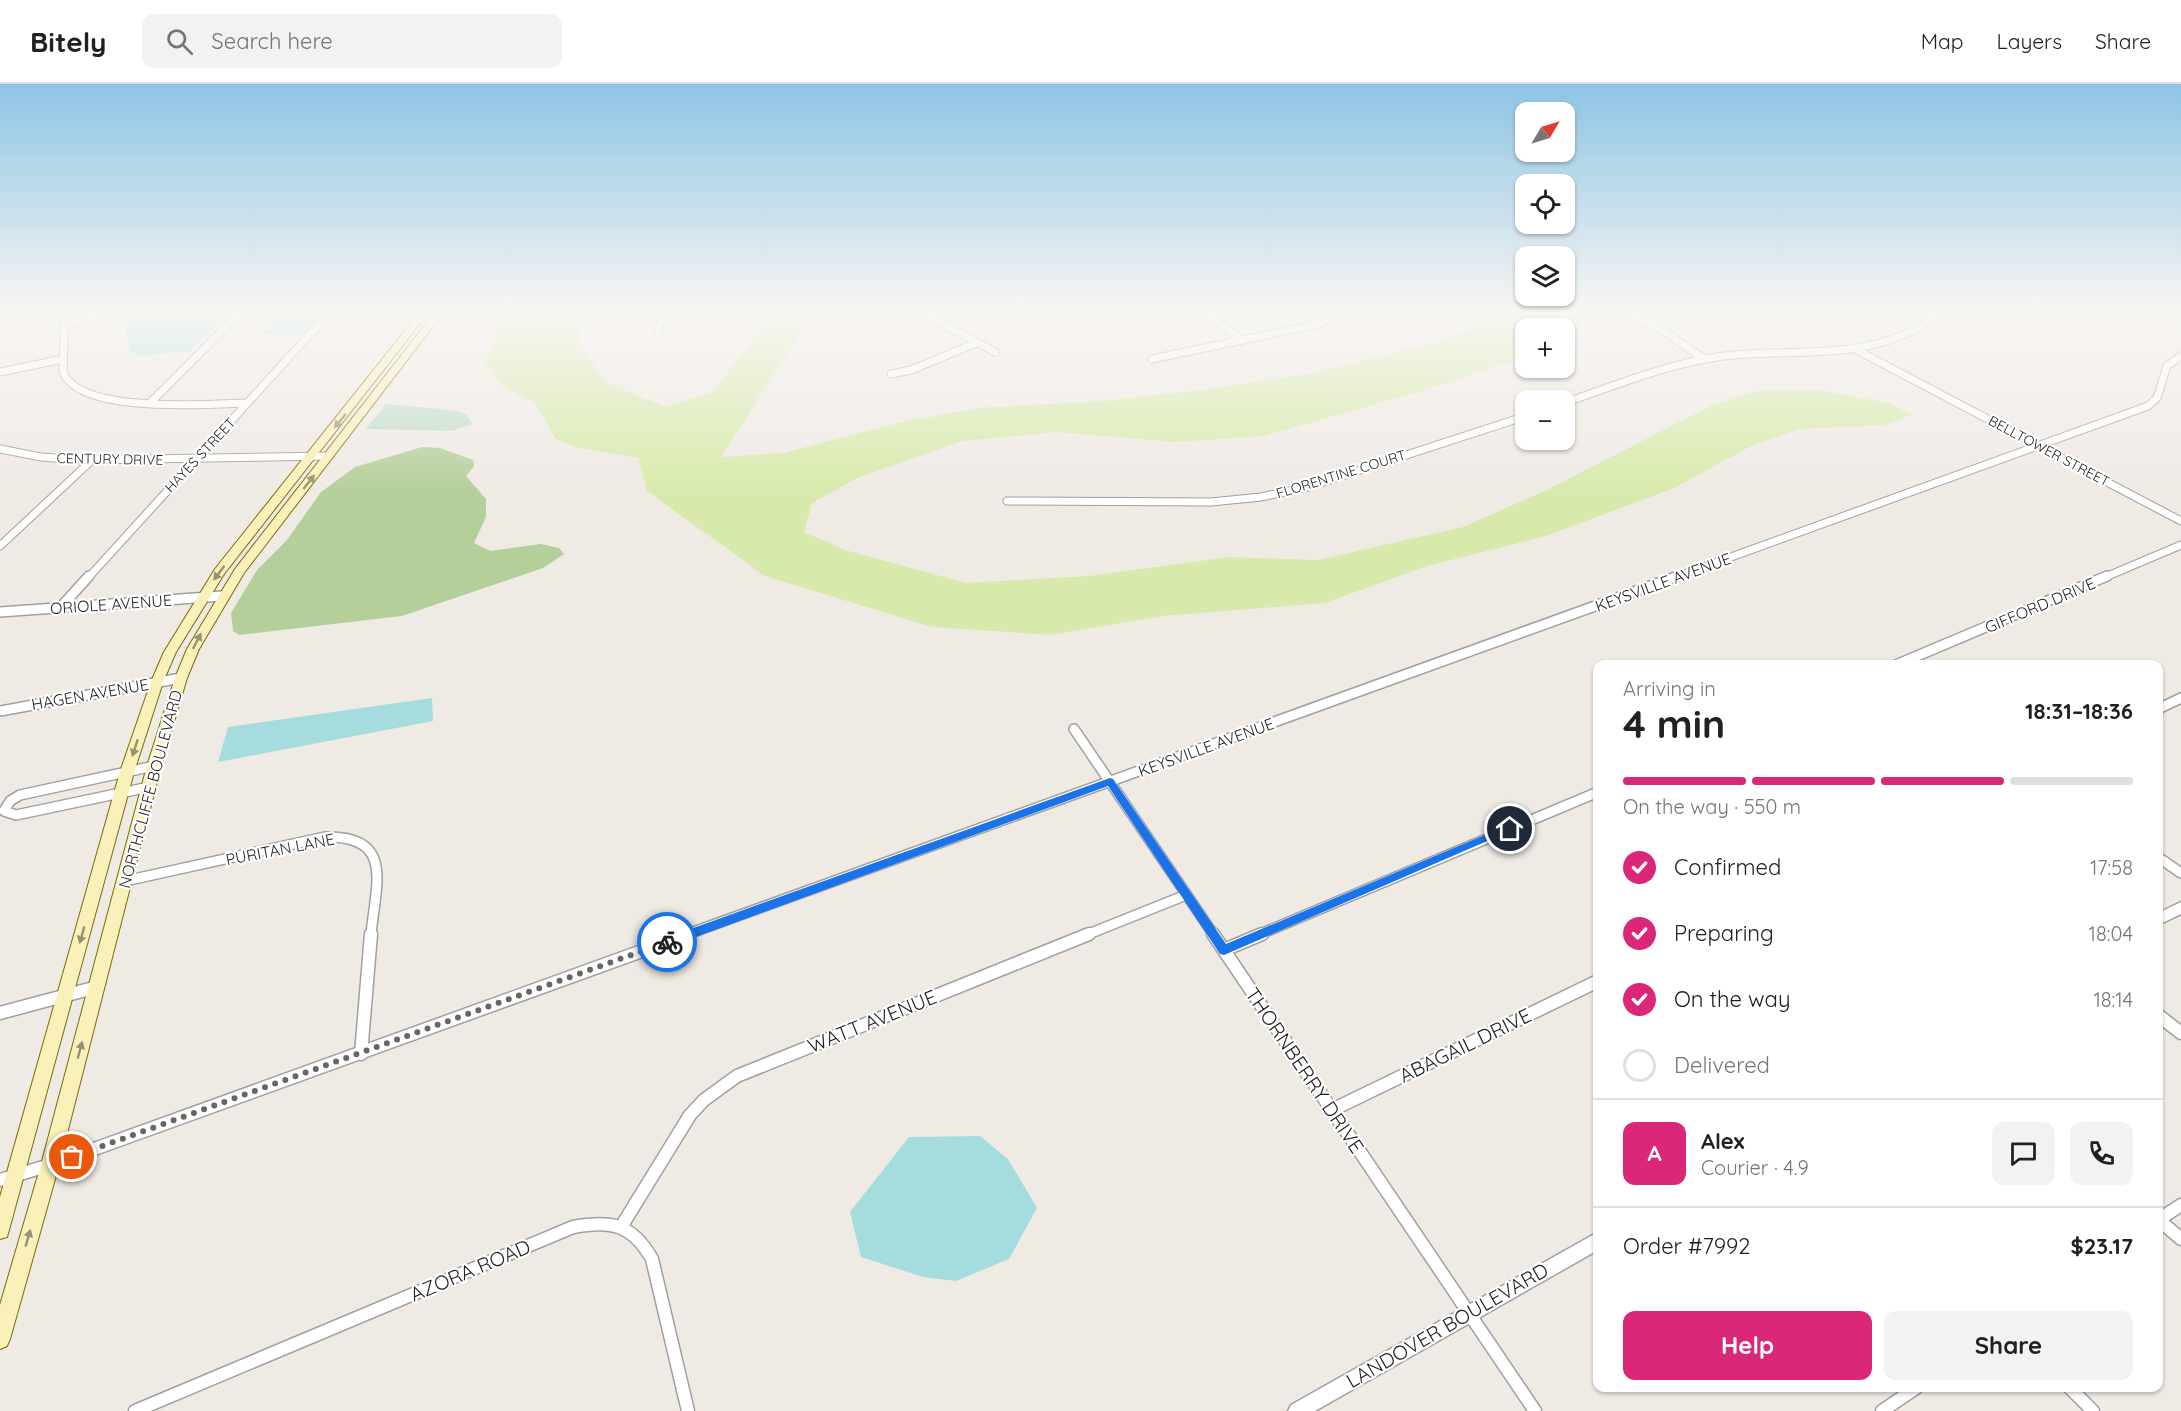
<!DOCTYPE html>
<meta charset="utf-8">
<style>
body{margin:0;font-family:Quicksand,sans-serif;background:#f2f2f2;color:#202124;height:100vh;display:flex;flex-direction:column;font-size:22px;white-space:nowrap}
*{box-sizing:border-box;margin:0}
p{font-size:20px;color:#757577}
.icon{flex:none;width:33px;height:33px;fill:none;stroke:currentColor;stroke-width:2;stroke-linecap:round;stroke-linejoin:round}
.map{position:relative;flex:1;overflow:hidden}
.drawer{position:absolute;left:1593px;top:576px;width:570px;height:732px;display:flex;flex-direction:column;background:#fff;border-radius:12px;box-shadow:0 2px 4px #0004}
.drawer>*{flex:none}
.needle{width:39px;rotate:52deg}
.fabs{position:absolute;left:1515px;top:18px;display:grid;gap:12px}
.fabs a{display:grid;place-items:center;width:60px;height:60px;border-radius:12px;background:#fff;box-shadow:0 2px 4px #0004;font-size:30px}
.pin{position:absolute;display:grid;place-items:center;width:51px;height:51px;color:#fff;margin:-26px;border:3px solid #fff;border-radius:50%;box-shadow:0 2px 6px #0007}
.courier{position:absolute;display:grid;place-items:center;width:60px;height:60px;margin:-30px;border:4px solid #1a73e8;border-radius:50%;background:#fff;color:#222;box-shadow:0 2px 8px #0007}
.overview em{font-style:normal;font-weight:700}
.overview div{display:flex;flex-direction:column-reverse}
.overview{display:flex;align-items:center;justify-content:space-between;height:102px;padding:0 30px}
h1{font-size:39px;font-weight:700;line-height:45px}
.bar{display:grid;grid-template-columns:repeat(4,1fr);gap:9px 6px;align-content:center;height:72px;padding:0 30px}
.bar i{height:8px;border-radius:4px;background:#e0e0e0}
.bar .on{background:#db2777}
.bar p{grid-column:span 4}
.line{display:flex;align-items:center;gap:15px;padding:0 30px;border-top:2px solid #e0e0e0}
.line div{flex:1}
.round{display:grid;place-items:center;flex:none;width:63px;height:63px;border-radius:12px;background:#f2f2f2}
ol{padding:0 30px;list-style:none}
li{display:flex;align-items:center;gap:18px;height:66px}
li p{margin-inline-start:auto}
li .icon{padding:6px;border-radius:50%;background:#db2777;color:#fff;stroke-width:4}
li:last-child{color:#757577}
li i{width:33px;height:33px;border:3px solid #e0e0e0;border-radius:50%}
.button{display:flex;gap:12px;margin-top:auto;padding:12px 30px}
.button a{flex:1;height:69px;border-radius:12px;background:#db2777;color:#fff;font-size:24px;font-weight:700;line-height:69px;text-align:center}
.button a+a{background:#f2f2f2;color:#202124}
header{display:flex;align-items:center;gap:36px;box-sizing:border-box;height:84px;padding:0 30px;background:#fff;border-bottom:2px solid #e0e0e0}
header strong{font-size:28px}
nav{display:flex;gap:33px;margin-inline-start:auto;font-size:21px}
.search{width:420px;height:54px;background:#f2f2f2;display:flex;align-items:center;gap:15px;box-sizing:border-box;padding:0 21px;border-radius:12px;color:#757577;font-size:22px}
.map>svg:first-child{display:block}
</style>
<header>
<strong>Bitely</strong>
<div class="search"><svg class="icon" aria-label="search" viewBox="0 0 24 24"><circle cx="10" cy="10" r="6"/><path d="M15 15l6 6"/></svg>Search here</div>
<nav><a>Map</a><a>Layers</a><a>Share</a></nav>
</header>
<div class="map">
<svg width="2181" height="1327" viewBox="0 0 2181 1327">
<rect width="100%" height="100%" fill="#f0eae5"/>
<path fill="#d7eaab" d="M507,224h78l-8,32 29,43 61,24 45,-15 59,-76 -5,-8h50l-95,149 62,-4 123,-32 72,-13 124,-7 109,-12 101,-16 131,-32 31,-14 -24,-19h55l38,20h-17l-1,18 -13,15 -84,28 -164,47 -89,6 -120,-10 -93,9 -105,37 -45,25 -8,29 41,18 121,33 123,-7 140,-19 89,3 145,-33 84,-37 163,-84 56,-17 58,2 65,12 23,12 -28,10 -85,4 -48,17 -77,42 -128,48 -119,30 -102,37 -162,13 -113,19 -118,-8 -167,-51 -118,-85 -9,-33 -64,-11 -19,-9 -19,-34 -34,-19 -17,-22z"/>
<path fill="#b5cf9a" d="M422,363l18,1 33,12 1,6 -8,10 20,23v18l-12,26 16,8 51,-7 18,4 5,6 -21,14 -141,48 -163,19 -6,-4 -2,-18 26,-43 30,-30 34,-48 34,-25z"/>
<path fill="#c2decb" d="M386,320l66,6 14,4 6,10 -20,7 -86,-2z"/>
<path fill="#a5ddde" d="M158,224h75l-43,43 -49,5 -11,-4 -4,-17 3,-21z
M288,224h50l-36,27h-42z
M432,614l1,23 -215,41 10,-35z
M980,1052l28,23 29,49 -28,51 -53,22 -33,-4 -62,-20 -11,-45 59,-75z"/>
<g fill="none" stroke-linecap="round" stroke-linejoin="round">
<g stroke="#a0a0a0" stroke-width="9">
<path id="minor-far2" d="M65,224l-2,63c14,44 147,33 185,32
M919,224l9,8 67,36
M1201,224l40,32
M1616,224l46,22 42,29
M64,239l72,-15
M658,249l5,-25
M1853,264l328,173
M1152,275l167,-35 9,-5 2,-11
M0,288l63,-13
M891,290l20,-4 65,-27
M150,319l95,-95
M1564,319c50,-17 100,-38 153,-46 62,-9 127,3 186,-22 15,-6 29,-17 42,-27
M0,365l41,8 41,3 247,-4
M1007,417l204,1 50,-5 47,-10 218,-71
M0,462l92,-86
M88,494l234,-257 23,-13
M1673,494l475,-172 9,-8 10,-32 14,-10
M2103,494l78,-33"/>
</g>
<g stroke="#a0a0a0" stroke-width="12">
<path id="minor-far1" d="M59,525l30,-33
M0,528l222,-16
M1898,580l209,-88
M2158,625l23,-11
M0,627l181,-33
M1074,645l140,206
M149,703l-133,28 -12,-4 6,-10 10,-6 134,-29
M2158,773l23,16
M125,797l200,-44c71,-2 50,49 46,98
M685,851l993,-359
M1086,851l100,-40
M1258,851l340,-143"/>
</g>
<g stroke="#a0a0a0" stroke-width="15">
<path id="minor" d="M1213,850l322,477
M1224,866l38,-16
M0,929l97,-26
M2158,931l23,18
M361,970l10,-120
M1332,1026l266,-129
M0,1096l50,-15 639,-231
M2158,1136l23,-15
M2159,1136l22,19
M621,1143l69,-112 14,-15 33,-24 352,-142
M2070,1304l23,23
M135,1327l438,-184c38,-7 59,-3 79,32l36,152
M1882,1327l34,-23"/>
</g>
<g stroke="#a0a0a0" stroke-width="3">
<path id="tertiary" d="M2181,818v12l-23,11v-12z
M1598,1148v18l-283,161h-27l3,-6z"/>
</g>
<g stroke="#786c04" stroke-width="2">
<path id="secondary" d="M423,224h9l-208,266 -48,78 -13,30 -29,90 -125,458 -2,7 -7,2v-42l120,-425 31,-90 13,-30 51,-83z
M438,224h9l-203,265 -45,76 -12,29 -26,88 -102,399 -49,174 -3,7 -7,3v-44l41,-140 106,-399 28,-88 12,-29 48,-80z"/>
</g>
<use href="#minor-far2" stroke="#fff" stroke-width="7"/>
<use href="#minor-far1" stroke="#fff" stroke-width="9"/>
<use href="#minor" stroke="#fff" stroke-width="12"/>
<use href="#tertiary" fill="#fff" fill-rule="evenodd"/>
<use href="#secondary" fill="#faf0b9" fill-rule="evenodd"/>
</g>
<defs><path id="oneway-solid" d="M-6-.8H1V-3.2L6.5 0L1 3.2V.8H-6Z" transform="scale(1.5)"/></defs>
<g fill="#979274">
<use href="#oneway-solid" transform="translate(340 337) rotate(129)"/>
<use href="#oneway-solid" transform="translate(309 398) rotate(-52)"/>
<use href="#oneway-solid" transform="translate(219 489) rotate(127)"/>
<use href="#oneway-solid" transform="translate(197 557) rotate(-63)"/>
<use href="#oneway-solid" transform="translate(135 664) rotate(108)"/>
<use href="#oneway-solid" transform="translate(82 851) rotate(106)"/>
<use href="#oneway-solid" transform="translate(80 966) rotate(-75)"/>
<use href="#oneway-solid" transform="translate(28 1154) rotate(-74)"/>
</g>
<linearGradient id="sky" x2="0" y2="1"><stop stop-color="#8dc4e4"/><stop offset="0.55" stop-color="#f8f6f3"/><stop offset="1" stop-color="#f8f6f3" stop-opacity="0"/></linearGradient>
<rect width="2181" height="410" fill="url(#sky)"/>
<path fill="#1a73e8" d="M1110,694l3,1 113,165 280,-118 4,-1 5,4 -291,126 -4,-1 -112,-168 -437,160 -4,1 -6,-5 2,-3z"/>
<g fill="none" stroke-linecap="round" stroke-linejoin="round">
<path stroke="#686664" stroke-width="6" stroke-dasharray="0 10.8" d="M72,1073l595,-215"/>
</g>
<g text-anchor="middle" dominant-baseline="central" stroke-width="4.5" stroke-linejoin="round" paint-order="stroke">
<g font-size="14" fill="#1f1f1f" stroke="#fff">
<text transform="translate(2049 367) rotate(28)">BELLTOWER STREET</text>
<text transform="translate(200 371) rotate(-47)">HAYES STREET</text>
<text transform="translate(110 375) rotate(1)">CENTURY DRIVE</text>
<text transform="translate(1341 390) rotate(-17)">FLORENTINE COURT</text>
</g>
<g font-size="16" fill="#1f1f1f" stroke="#fff">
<text transform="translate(1663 498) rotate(-20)">KEYSVILLE AVENUE</text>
<text transform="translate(111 520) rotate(-4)">ORIOLE AVENUE</text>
<text transform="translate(2040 521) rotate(-23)">GIFFORD DRIVE</text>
<text transform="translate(90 610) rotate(-10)">HAGEN AVENUE</text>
<text transform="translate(1206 663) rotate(-20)">KEYSVILLE AVENUE</text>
<text transform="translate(150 705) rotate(-75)">NORTHCLIFFE BOULEVARD</text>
<text transform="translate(280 765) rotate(-11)">PURITAN LANE</text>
</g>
<g font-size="20" fill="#1f1f1f" stroke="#fff">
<text transform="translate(872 937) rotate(-22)">WATT AVENUE</text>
<text transform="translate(1465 961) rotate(-26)">ABAGAIL DRIVE</text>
<text transform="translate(1305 986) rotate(56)">THORNBERRY DRIVE</text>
<text transform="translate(470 1186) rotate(-23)">AZORA ROAD</text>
<text transform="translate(1447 1241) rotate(-30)">LANDOVER BOULEVARD</text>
</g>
</g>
</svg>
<div class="fabs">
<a><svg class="needle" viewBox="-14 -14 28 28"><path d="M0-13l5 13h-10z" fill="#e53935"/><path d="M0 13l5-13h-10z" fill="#757577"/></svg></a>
<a><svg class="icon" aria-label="locate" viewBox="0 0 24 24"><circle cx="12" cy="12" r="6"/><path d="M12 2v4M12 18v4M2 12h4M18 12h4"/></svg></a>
<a><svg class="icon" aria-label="layers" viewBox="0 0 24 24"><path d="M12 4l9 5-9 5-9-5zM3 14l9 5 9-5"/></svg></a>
<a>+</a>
<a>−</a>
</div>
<div class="pin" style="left:72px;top:1073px;background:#ea580c"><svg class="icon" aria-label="bag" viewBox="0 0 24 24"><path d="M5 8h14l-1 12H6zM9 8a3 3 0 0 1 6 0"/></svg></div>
<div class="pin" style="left:1510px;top:745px;background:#1f2937"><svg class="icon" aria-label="home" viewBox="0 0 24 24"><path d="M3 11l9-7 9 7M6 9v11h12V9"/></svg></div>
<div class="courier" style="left:667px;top:858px"><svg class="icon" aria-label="bike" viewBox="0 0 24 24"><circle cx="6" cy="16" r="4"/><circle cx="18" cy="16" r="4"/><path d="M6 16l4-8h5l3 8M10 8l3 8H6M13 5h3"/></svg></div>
<section class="drawer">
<div class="overview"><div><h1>4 min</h1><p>Arriving in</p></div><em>18:31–18:36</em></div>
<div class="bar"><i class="on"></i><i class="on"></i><i class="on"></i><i></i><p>On the way · 550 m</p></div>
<ol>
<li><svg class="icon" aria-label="check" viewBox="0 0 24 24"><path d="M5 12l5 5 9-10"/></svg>Confirmed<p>17:58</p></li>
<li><svg class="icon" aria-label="check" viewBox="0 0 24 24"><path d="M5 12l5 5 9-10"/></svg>Preparing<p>18:04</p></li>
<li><svg class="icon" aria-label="check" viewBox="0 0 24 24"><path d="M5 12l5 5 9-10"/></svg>On the way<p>18:14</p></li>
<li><i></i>Delivered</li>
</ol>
<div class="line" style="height:108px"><b class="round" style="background:#db2777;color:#fff">A</b><div><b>Alex</b><p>Courier · 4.9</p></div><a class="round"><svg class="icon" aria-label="chat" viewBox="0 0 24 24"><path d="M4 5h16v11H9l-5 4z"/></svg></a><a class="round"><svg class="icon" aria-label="phone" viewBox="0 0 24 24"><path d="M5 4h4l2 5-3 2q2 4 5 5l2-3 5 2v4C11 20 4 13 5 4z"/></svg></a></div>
<div class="line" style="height:78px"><div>Order #7992</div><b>$23.17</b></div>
<div class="button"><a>Help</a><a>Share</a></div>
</section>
</div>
